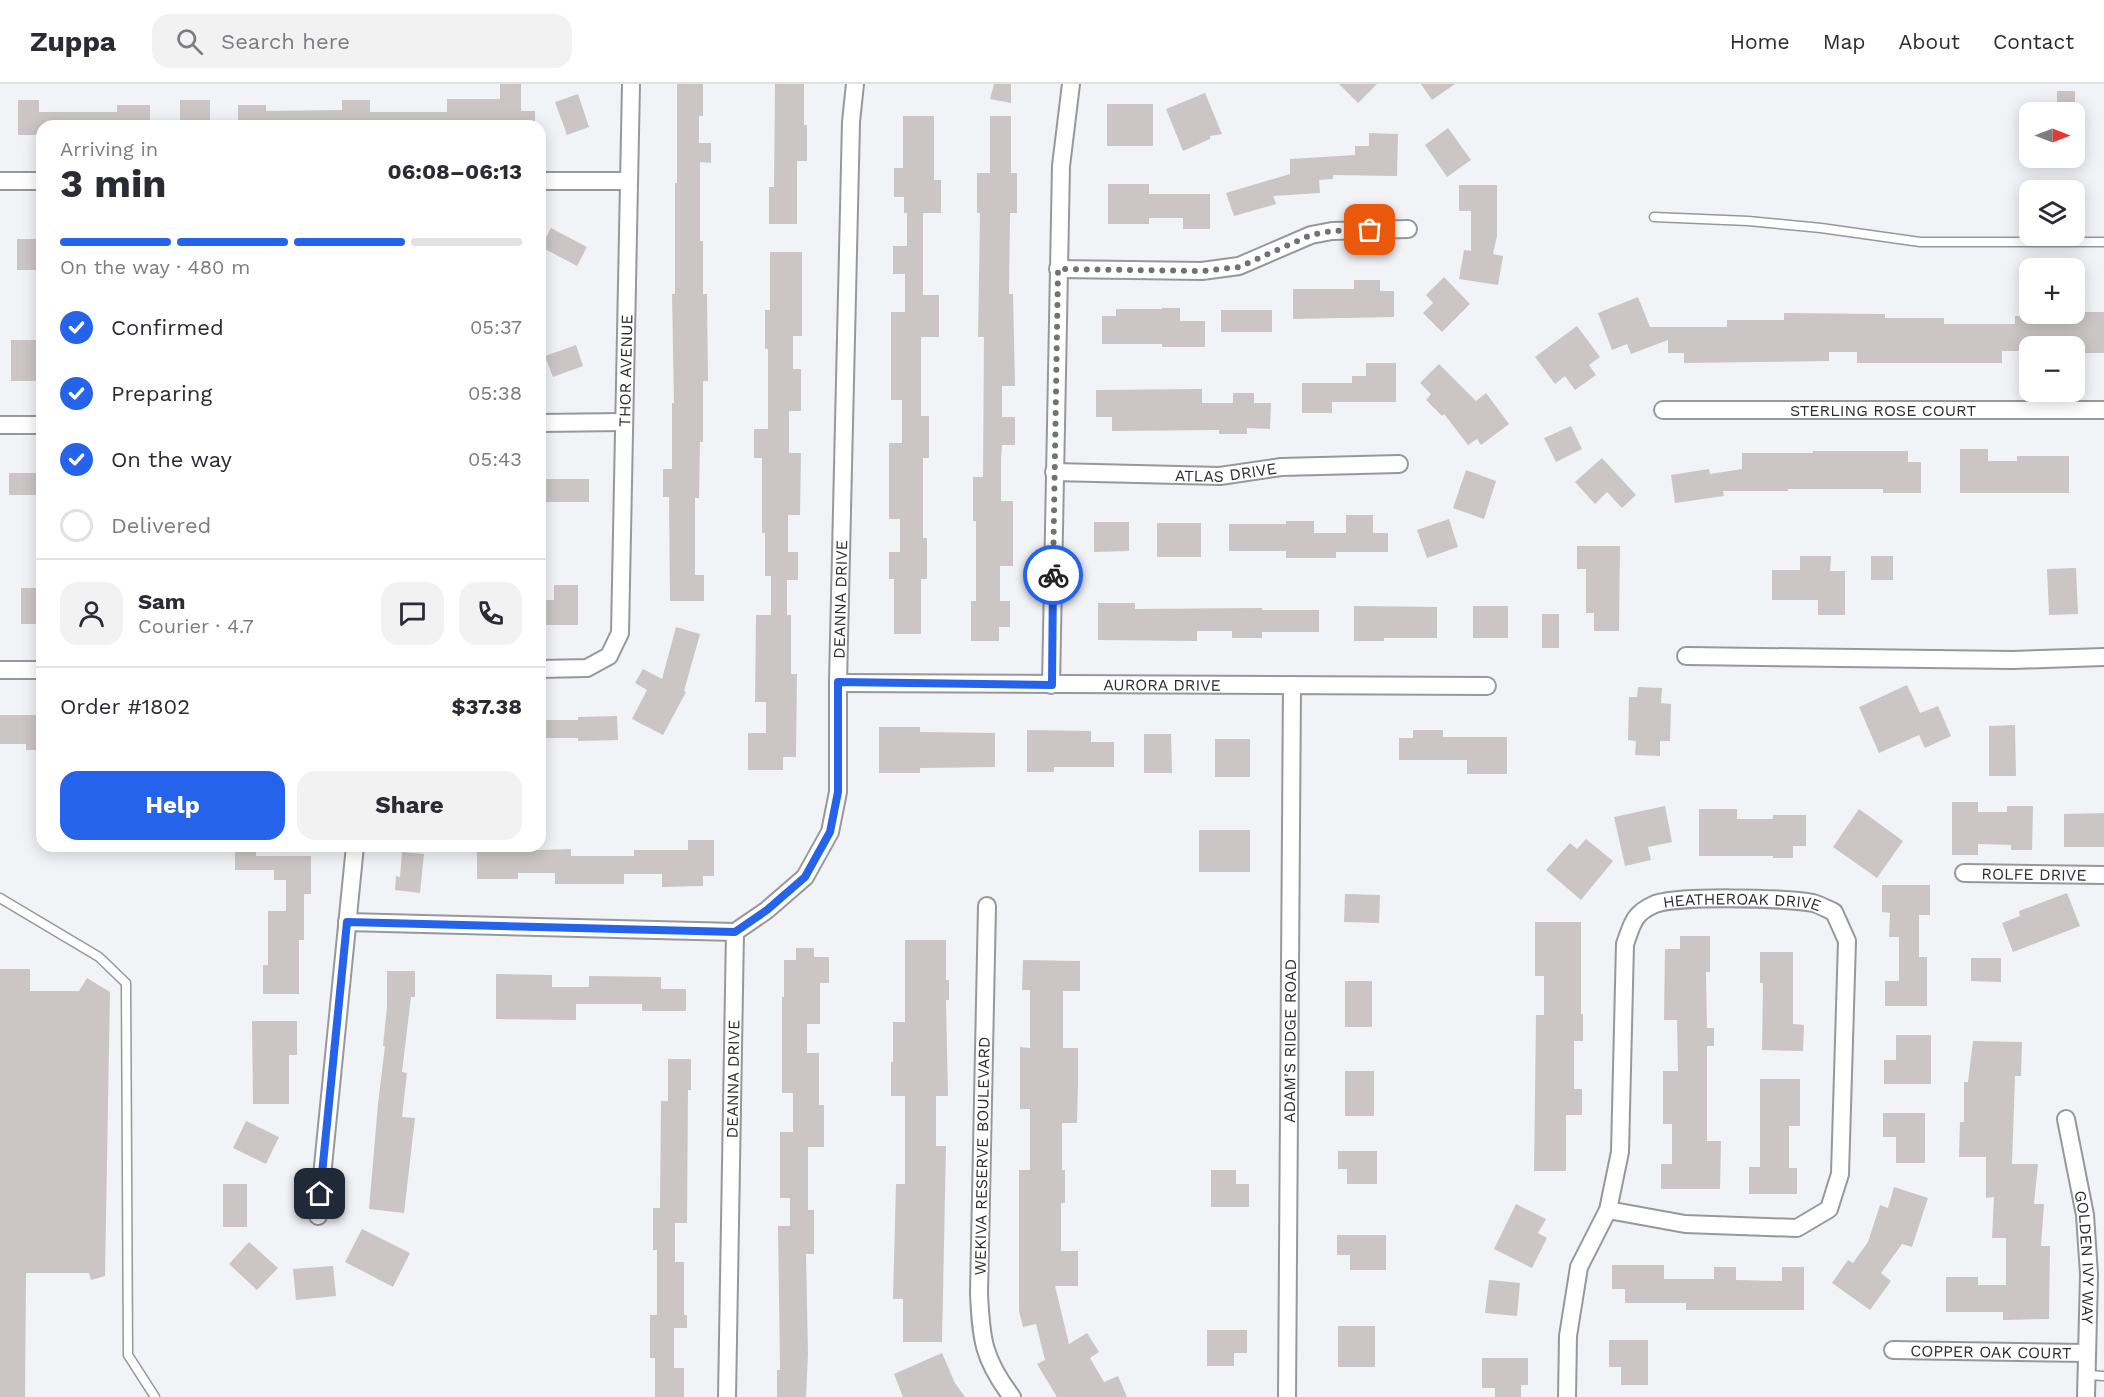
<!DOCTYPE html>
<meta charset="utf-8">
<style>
body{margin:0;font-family:"Work Sans",sans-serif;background:#f2f2f3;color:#2b2b33;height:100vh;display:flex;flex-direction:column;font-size:22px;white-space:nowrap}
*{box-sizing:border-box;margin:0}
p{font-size:20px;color:#7c7c81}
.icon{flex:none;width:33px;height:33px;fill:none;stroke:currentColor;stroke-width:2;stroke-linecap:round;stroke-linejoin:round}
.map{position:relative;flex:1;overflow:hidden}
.details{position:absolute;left:36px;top:36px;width:510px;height:732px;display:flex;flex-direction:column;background:#fff;border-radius:18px;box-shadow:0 3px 15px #0003}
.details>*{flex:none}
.needle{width:39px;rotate:90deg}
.controls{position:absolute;left:2019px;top:18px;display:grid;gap:12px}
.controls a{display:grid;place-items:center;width:66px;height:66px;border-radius:12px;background:#fff;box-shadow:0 3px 15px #0003;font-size:30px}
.pin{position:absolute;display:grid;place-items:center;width:51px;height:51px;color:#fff;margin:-26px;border-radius:12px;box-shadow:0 3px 9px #0006}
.courier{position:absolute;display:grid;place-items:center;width:60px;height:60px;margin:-30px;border:4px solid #2563eb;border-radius:50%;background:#fff;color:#222;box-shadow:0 2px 8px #0007}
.headline em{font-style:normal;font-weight:700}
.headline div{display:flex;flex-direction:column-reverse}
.headline{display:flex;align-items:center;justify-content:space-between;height:102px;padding:0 24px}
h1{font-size:39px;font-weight:700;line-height:45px}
.bar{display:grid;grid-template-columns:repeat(4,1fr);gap:9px 6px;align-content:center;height:72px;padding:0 24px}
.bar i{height:8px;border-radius:4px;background:#e1e1e2}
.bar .active{background:#2563eb}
.bar p{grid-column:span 4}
.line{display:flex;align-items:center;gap:15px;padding:0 24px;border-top:2px solid #e1e1e2}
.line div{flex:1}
.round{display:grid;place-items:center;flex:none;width:63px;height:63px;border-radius:18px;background:#f2f2f3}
ol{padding:0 24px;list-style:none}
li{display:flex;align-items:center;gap:18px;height:66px}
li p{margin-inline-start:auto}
li .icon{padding:6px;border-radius:50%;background:#2563eb;color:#fff;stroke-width:4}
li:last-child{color:#7c7c81}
li i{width:33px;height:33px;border:3px solid #e1e1e2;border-radius:50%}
.cta{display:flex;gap:12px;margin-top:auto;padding:12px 24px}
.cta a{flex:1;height:69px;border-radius:18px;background:#2563eb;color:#fff;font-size:24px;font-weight:700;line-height:69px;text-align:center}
.cta a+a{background:#f2f2f3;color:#2b2b33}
header{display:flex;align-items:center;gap:36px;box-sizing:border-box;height:84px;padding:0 30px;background:#fff;border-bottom:2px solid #e1e1e2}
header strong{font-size:28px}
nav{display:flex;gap:33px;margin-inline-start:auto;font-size:21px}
.search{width:420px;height:54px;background:#f2f2f3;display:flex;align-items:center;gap:15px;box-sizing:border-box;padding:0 21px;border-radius:18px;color:#7c7c81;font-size:22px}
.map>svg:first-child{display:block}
</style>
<header>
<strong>Zuppa</strong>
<div class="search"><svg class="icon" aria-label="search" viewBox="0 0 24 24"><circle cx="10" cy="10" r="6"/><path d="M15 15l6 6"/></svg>Search here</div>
<nav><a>Home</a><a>Map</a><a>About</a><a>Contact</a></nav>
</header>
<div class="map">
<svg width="2104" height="1313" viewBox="0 0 2104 1313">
<rect width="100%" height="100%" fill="#f2f3f7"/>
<path fill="#cbc6c5" d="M500,0h21v27h14v15h-297v-21h28v6l76,-1v-10h28v12h77v-13h53z
M677,0h26v32h-4v27h12v20l-11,-1v79h3v53h4l1,87h-5v61h-3l-1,56h-4v77h9v26h-34l-1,-104h-6v-28h9v-66h2l-2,-109h3v-111h2z
M775,0h29v41h3v36h-10v63h-28v-37h5z
M994,0h17v19l-21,-4z
M1339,0h38l-19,19z
M1421,0h34l-23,16z
M2057,7h18v21h-18z
M1205,9l17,41 -12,2v3l-27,12 -17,-42z
M578,10l11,33 -22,8 -12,-33z
M18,16h21v12h78v-7h33v21h-108v9h-24z
M180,16h30v26h-30z
M1107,20h46v42h-46z
M903,32h31v64h7v33h-18v82h16v42h-18v79h8v42h-6v80h4v41h-6v55h-27v-55h-5v-27h11v-33h-11v-76h13v-43h-11v-88h14v-38h-12v-28h14v-33h-3v-16h-10v-29h9z
M990,32h21v57h6v40h-7l-1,81h4l2,92h-13v31h13v28h-13l-1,14v42h12v65h-13v35h10v26h-11v14h-28v-40h5v-80h-3v-44h10l1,-140h-6l2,-124h-3v-40h13z
M1448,44l23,32 -24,17 -22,-32z
M1369,49l29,1 -1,42 -64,-1v4l-14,1 1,13 -47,3 3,8 -42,12 -8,-23 64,-19v-15l65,-4v-9h14z
M1108,100h41v10h61v35h-27v-11h-34v6h-41z
M1459,101h38v51l-4,18 10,2 -5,29 -39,-6 5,-29 7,1v-40h-12z
M551,144l36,19 -10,19 -36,-19z
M17,155h25v31h-25z
M770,168h32v84h-9v33h8v42h-12v42h12l-1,62h-12v37h10v28h-11v35h4v59h6l-1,83h-13v13h-35v-37h18v-31h-11l1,-87h15v-39h-6v-43h-3v-75h-8v-29h14v-80h-3v-39h5z
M1444,193l26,27 -28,28 -19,-19 10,-10 -7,-8z
M1354,196h26v11h14v26l-101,2v-30h61z
M1638,213l12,30h77v-7h57v-7l101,1v4h59v6h71v-8h59v-4h30v41h-30v-7h-44v5h-28v12h-145v-11h-28v9l-145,2v-10h-16v-13l-37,14 -4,-10 -15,6 -14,-37z
M1162,224h18v13h25v26h-43v-3h-60v-28h14v-7h46z
M1221,226h51v22h-51z
M1577,242l23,31 -11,8 7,10 -21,15 -10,-14 -10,8 -20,-27z
M11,256h31v41h-31z
M576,261l7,21 -30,11 -8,-21z
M1366,279h30v39h-64v11h-30v-30h50v-7h14z
M1439,280l37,37 10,-8 23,31 -28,21 -4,-6 -9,6 -24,-31 -2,2 -16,-16 5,-6 -11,-11z
M1202,305v14h31v-10h21v10h17l-1,26 -23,-1v6h-28v-4l-107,1v-14h-16v-27z
M1571,342l11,23 -26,13 -12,-24z
M1960,365h28v12h29v-5h52v37h-109z
M1813,367h95v11h13v31h-38v-4h-95v2h-65l1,5 -49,7 -4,-28 38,-6 1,5 32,-5v-16h71z
M1602,374l34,37 -14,13 -15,-16 -12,12 -20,-22z
M1466,386l30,11 -12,38 -31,-11z
M9,389h33v22h-33z
M545,395h44v23h-44z
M1346,431h27v18h15v19h-52v6h-50v-7h-57v-27h57v-3h28v12h32z
M1449,435l9,28 -31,11 -10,-28z
M1094,438h35v29l-35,1z
M1157,439h44v34h-44z
M1577,462h43l-1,85h-25v-18h-8v-44h-9z
M1800,472h31l-1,15h15v44h-27v-15h-46v-30h28z
M1871,472h22v24h-22z
M2076,484l2,46 -29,1 -2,-46z
M554,501h24v40h-38v-25h14z
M21,504h21v36h-21z
M1098,519h37v6l127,-1v2h57v22h-57v6h-30v-7h-35v10l-99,-1z
M1354,522l83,1v31h-53v3h-30z
M1473,522h35v32h-35z
M1542,530h17v34h-17z
M676,543l24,7 -16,57 2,1 -23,43 -31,-16 15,-29 -12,-7 8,-14 19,10z
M1907,601l13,28 18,-7 13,30 -26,12 -6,-13 -40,18 -20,-46z
M1638,603l24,1 -1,15 10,1 -1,37h-10v15l-25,-1 1,-14 -8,-1 1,-43h8z
M0,631h42v35h-16v-6h-26z
M617,632l1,24 -40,1v-3h-38v-18h38v-3z
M2015,641l1,51h-27v-50z
M879,643h41v5l75,1v34l-75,1v5h-41z
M1027,646l64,1v11h23v25h-60v5h-27z
M1413,646h30v7h64v37h-40v-14h-68v-22h14z
M1144,650h27l1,39h-28z
M1215,655h35v38h-35z
M1952,718h26v10h29v-6h26l-1,44h-21v-5l-33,-1v11h-26z
M1665,722l7,36 -24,5 3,13 -26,6 -11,-49z
M1699,725h38v10h36v-4h33v31h-13v12h-20v-2h-74z
M1859,725l44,32 -26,37 -44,-31z
M2104,729v34h-40v-33z
M1199,746h51v42h-51z
M1586,755l27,22 -32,39 -35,-30 24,-27 7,6z
M688,756h26v36h-11v10l-41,1v-13h-38v10h-69v-11h-37v6h-41v-27l94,-3v7h63v-6h54z
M235,765h21v7h55v38h-7v46h-5v54h-36v-29h5v-54h18v-31h-12v-10h-39z
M402,768l22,2 -4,39 -25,-3 1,-14 4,1z
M1882,801h48v30h-11v42h8v49h-42v-25h14v-44h-10l1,-24 -8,-1z
M2067,809l13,33 -67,26 -11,-29 18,-7 -1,-5z
M1345,810l35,1 -1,28 -35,-1z
M1535,838h46v92h2v27h-9v48h8v26h-16v56h-32l2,-156h8v-39h-9z
M1680,852h30v36h-4l1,56h7v18h-7v95h14l-1,48h-59v-25h11v-40h-9v-53h15l-1,-51h-13l1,-71h15z
M905,856h41v40h3v20h-3l2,96h-12v50h10l-4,196h-39v-43h-10l3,-115h9v-88h-14v-34h2v-40h12z
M796,864h18v9h15v26h-9v41h-13v29h12v52h5v42h-16v63h6v44h-8l2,100 -2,43h-29v-27h3l-2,-144h12v-28h-10v-66h13v-39h-11v-96h2v-37h12z
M1760,868h33v72l11,1 -1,26 -41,-1 1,-67h-3z
M1971,874h30v24l-30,-1z
M1023,876l57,1v30h-17v57h15v34l-1,41h-15v47h3v33h-4v48h17v35h-23l14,58 18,-11 12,19 -9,6 14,24 14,-6 9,21h-70l-20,-33 8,-4 -9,-36 -13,3 -4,-16v-141h11v-61h-10v-62l10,1v-58h-8z
M0,885h30v22h49l8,-13 23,14 -5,284 -14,4 -2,-7h-63l-1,124h-25z
M387,887h28v26h-4l-9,75 5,1 -5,44 13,1 -11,95 -35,-4 9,-105 7,-58h-2l4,-39z
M496,890l56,1v12h37v-11l72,1v12h25v22h-44v-7h-66v16l-80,-1z
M1345,897h27v46h-27z
M252,937h45v34h-8v49h-36z
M1896,951h35v49h-47v-24h12z
M1973,957l49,1 -1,34h-6l-3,88h26l-4,40h10l-3,42h9l-1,73 -46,1v-8h-57v-35h32v8h28v-47h-14l2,-41 -8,1v-41h-27l1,-35h4v-40h4z
M668,975h23v31h-3l-1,133h-12v39h9v53h3v13h-13v40h10v29h-29v-39h-5v-43h7v-65h-4v-42h7l1,-107h7z
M1345,987h29v45h-29z
M1760,995h40v47h-11v42h8v26h-48v-27h11z
M1883,1029h42v50h-29v-26h-13z
M246,1037l33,16 -13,27 -33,-16z
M1338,1067h39v33h-30v-15h-9z
M1211,1086h25v14h13v23h-38z
M223,1100h24v43h-24z
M1894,1103l34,11 -16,49 -10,-3 -21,29 10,8 -21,29 -38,-27 16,-23 5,3 15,-21 12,-37 8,3z
M1516,1120l30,15 -8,14 9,5 -15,30 -38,-19z
M362,1145l48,24 -17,34 -48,-25z
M1337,1151h49v35h-36v-15h-13z
M249,1158l29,26 -21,22 -28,-26z
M1612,1181h52v14h50v-12h22v13l46,1v-14h22v43h-118v-7h-61v-14h-13z
M333,1182l3,30 -40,4 -3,-31z
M1489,1196l31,3 -3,33 -32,-3z
M1338,1242h37v41h-37z
M1207,1246h40v23h-13v13h-27z
M1609,1256h39v45h-27v-18h-12z
M942,1269l13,30 10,14h-62l-9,-23z
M1482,1274h46v27h-7v12h-26v-9h-13z"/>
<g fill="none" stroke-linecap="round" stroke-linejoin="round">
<g stroke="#97989c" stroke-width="11">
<path id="lane" d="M1654,133l94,4 73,7 99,14h184
M0,814l99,59 27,26 2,372 27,42
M2087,1291l17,1"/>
</g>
<g stroke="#97989c" stroke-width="20">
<g id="street">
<path d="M0,97h42"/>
<path d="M540,97h89"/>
<path d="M1058,185l144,2 37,-5 72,-31 21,-4 76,-2"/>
<path id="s1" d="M1663,326h441"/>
<path d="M540,339l84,-1"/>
<path d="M0,341h42"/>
<path id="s2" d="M1054,388l166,4 61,-9 118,-3"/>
<path d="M1686,572l327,4 91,-3"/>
<path id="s3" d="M540,585l47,-1 22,-12 11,-23 11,-549"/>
<path d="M0,586h42"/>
<path id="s4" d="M838,599l649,3"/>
<path d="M1051,601l10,-519 10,-82"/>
<path id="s5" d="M1964,789l140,2"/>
<path d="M987,822l-8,387c2,46 4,66 33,104"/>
<path d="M347,838l388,10"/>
<path id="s6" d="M735,848l32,-22 38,-33 25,-45 8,-40v-109l13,-561 4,-38"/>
<path id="s7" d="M2066,1035l19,96 4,59 -3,123"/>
<path d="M318,1132l37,-370"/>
<path id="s8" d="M1893,1266l194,3"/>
<path id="s9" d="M727,1313l8,-465"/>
<path id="s10" d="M1287,1313l5,-712"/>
<path id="s11" d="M1567,1313l1,-61 11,-69 29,-57 12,-58 5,-208c7,-19 8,-30 28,-39 19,-10 136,-7 160,-2 7,2 14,6 21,9l13,29 -7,233 -11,35 -32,19 -112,-4 -77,-14"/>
</g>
</g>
<use href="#lane" stroke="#fff" stroke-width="8"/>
<use href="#street" stroke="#fff" stroke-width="16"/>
</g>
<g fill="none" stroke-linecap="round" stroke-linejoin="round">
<path stroke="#727275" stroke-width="6" stroke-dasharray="0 10.8" d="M1053,491l5,-306 145,2 36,-4 72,-32 21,-4 38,-1"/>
<path stroke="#2563eb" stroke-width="8" d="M320,1110l27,-272 388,10 32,-22 38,-33 25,-45 8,-40v-110l214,3 1,-110"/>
</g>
<g text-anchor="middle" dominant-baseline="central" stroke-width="4.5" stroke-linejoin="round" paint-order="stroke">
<g font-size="16" fill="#2d2d2f" stroke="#fff">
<text stroke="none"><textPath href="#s3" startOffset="360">THOR AVENUE</textPath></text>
<text stroke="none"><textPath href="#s1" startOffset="220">STERLING ROSE COURT</textPath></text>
<text stroke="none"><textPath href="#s2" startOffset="172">ATLAS DRIVE</textPath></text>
<text stroke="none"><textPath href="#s6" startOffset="374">DEANNA DRIVE</textPath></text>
<text stroke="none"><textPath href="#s4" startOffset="324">AURORA DRIVE</textPath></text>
<text stroke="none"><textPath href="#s5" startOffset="70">ROLFE DRIVE</textPath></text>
<text stroke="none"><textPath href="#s11" startOffset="602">HEATHEROAK DRIVE</textPath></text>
<text stroke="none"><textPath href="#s10" startOffset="356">ADAM'S RIDGE ROAD</textPath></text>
<text stroke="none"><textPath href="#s9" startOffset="318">DEANNA DRIVE</textPath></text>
<text transform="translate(982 1072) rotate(-89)">WEKIVA RESERVE BOULEVARD</text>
<text stroke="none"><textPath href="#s7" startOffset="140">GOLDEN IVY WAY</textPath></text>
<text stroke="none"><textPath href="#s8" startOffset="98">COPPER OAK COURT</textPath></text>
</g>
</g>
</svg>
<div class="controls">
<a><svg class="needle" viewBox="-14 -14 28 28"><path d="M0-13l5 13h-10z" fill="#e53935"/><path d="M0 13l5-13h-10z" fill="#7c7c81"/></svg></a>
<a><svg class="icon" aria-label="layers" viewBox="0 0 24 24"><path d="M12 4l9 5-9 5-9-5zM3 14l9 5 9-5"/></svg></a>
<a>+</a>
<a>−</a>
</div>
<div class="pin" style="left:1370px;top:146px;background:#ea580c"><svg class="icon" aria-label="bag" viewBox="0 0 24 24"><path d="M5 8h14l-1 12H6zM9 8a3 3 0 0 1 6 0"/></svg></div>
<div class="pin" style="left:320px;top:1110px;background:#1f2937"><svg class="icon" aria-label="home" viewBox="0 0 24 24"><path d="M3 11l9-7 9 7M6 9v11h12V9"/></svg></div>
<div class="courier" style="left:1053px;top:491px"><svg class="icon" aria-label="bike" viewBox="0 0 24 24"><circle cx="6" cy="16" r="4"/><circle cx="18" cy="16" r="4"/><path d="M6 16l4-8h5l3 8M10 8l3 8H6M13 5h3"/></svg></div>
<section class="details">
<div class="headline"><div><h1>3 min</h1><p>Arriving in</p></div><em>06:08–06:13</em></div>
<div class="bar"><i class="active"></i><i class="active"></i><i class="active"></i><i></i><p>On the way · 480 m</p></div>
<ol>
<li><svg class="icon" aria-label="check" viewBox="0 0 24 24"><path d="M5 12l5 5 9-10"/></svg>Confirmed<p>05:37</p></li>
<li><svg class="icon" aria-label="check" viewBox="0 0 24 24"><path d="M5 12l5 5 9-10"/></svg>Preparing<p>05:38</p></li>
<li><svg class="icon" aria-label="check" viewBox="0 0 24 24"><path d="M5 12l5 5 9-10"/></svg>On the way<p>05:43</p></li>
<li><i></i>Delivered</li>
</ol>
<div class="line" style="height:108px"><a class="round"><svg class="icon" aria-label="person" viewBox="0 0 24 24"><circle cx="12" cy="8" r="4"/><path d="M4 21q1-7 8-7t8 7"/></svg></a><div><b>Sam</b><p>Courier · 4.7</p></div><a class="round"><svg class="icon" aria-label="chat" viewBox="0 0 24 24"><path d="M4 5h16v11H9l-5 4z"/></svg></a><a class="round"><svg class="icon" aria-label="phone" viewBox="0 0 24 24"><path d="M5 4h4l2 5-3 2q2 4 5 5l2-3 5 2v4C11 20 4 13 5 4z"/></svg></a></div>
<div class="line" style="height:78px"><div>Order #1802</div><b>$37.38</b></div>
<div class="cta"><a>Help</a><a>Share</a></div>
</section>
</div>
